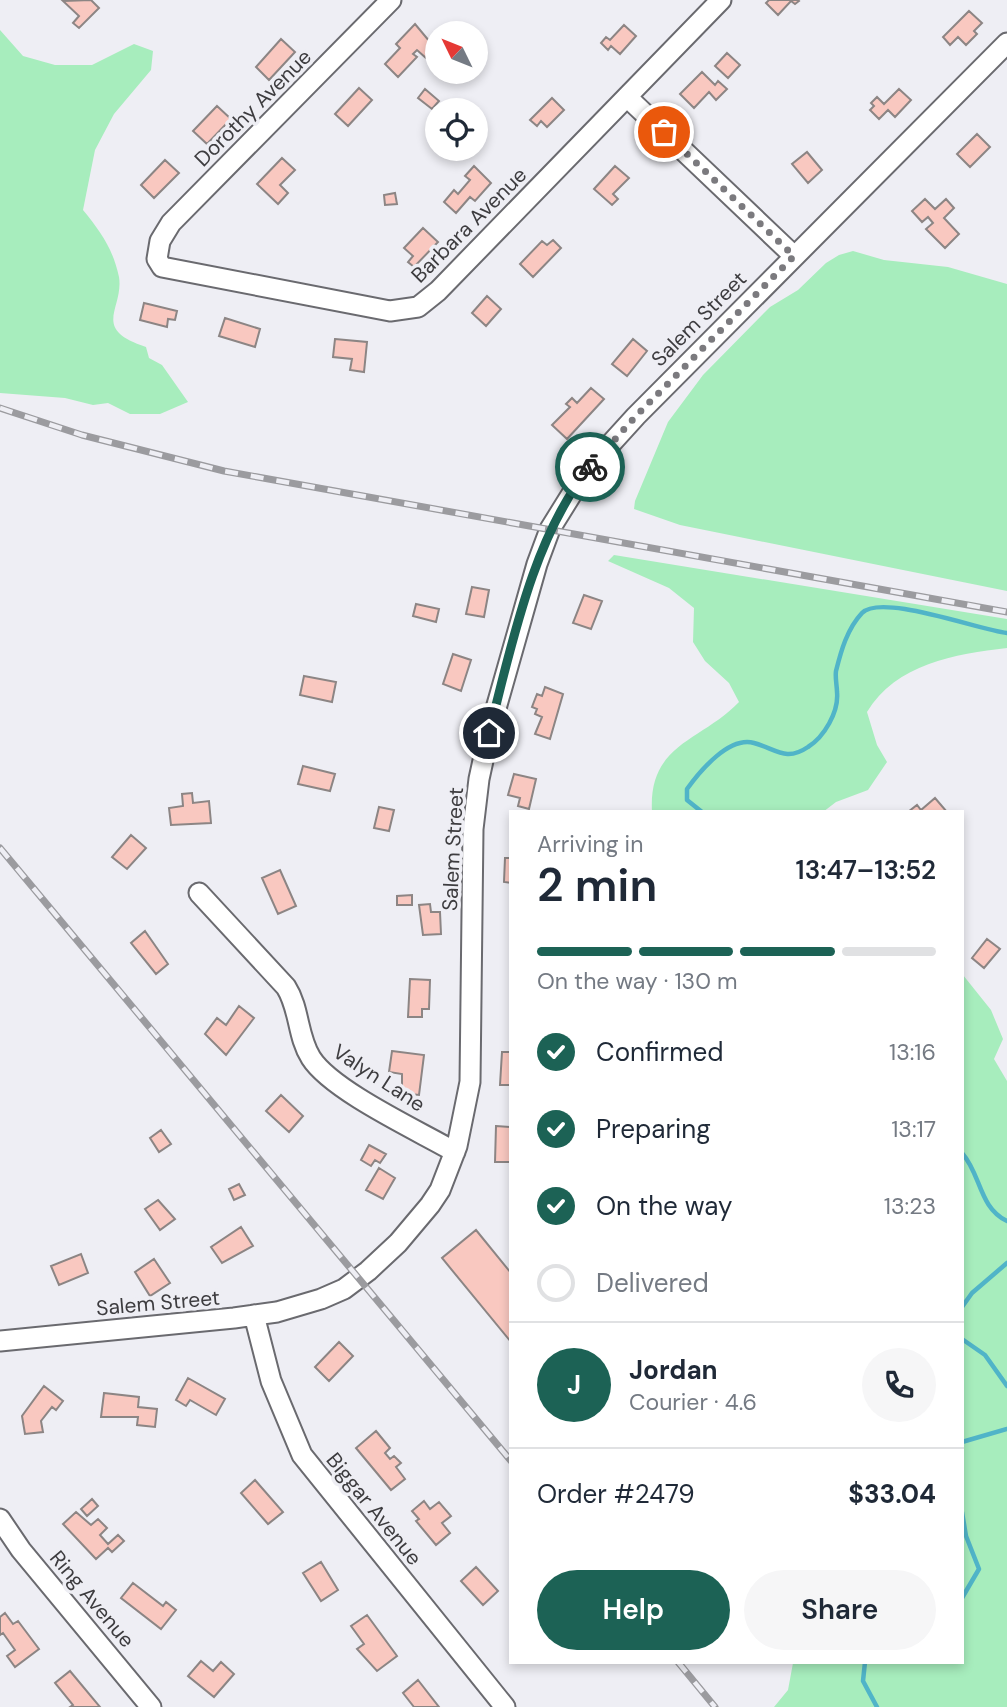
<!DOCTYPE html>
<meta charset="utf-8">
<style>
body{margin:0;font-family:"DM Sans",sans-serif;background:#f6f6f7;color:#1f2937;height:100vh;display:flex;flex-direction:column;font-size:26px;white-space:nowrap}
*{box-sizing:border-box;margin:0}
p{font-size:23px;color:#747a83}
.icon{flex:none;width:38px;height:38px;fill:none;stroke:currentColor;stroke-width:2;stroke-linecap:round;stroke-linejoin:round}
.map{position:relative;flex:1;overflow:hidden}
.details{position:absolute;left:509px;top:810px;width:455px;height:854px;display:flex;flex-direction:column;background:#fff;border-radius:0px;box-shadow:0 4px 10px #0003}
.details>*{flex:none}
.needle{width:46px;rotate:313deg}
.fabs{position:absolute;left:425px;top:21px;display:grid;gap:14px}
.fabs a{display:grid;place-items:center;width:63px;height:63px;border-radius:50%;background:#fff;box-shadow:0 4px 10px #0003;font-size:35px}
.pin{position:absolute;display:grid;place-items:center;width:60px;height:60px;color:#fff;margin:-30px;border:4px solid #fff;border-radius:50%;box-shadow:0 2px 7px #0007}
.courier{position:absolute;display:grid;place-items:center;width:70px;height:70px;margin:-35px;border:5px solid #1c6255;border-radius:50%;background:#fff;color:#222;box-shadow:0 2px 9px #0007}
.head em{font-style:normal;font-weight:600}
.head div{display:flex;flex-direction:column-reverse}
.head{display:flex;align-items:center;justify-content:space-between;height:119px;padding:0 28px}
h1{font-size:46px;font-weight:600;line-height:52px}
.bar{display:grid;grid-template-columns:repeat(4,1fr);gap:10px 7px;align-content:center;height:84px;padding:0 28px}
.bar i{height:9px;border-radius:5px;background:#e0e1e3}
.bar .on{background:#1c6255}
.bar p{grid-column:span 4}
.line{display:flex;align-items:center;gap:18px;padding:0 28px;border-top:2px solid #e0e1e3}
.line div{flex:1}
.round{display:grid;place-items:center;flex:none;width:74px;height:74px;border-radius:37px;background:#f6f6f7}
ol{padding:0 28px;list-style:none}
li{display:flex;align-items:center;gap:21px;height:77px}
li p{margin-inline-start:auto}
li .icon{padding:7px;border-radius:50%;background:#1c6255;color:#fff;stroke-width:4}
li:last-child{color:#747a83}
li i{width:38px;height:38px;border:4px solid #e0e1e3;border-radius:50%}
.button{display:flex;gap:14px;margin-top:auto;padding:14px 28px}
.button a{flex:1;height:80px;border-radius:42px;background:#1c6255;color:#fff;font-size:28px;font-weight:600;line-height:80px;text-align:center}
.button a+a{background:#f6f6f7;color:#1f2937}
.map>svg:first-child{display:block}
</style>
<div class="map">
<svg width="1007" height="1707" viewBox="0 0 1007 1707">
<rect width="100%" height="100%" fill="#eeeef4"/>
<path fill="#a7edbd" d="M0,30l23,26 32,9h37l42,-21 19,7 -2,19 -37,44 -19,36 -12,60c18,22 30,39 36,67 5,32 -29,52 27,70l3,11 13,7 26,37 -28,12h-30l-22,-11 -15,2 -28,-7 -65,-5z
M853,251l31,9 64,7 59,17v307l-327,-66 -46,-16 1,-8 33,-79 35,-47 67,-68 28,-17 28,-27 13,-8z
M614,555l393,64v29c-52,6 -111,16 -140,64l10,33 10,17 -19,28 -32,12 -13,10h-171c-4,-69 50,-71 87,-110l-10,-19 -24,-22 -12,-19 1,-34 -25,-20 -61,-27z
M963,975l28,35 12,29 -9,20 13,22v626h-233l14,-17 5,-27 169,-1z"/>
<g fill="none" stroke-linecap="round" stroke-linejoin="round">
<path stroke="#50b4c8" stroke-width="4.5" d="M702,812l-15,-12v-11c13,-18 42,-53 67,-46 22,6 32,19 54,4 16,-10 31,-35 29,-55 0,-6 -2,-14 -1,-21 5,-20 11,-42 26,-58 19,-20 117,17 145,20
M962,1153c19,21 17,55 45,68
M962,1307l10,-14 35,-30
M962,1339l23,16 22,31
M962,1442l45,-13
M962,1512l4,24 13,33 -17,29
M865,1662l-2,19 14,26"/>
</g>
<path fill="#f9c8c0" stroke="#8c8584" stroke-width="2" d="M91,0l8,8 -20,20 -6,-5 6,-7 -16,-15z
M769,0h29l1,1 -4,3 -4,-3 -13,14 -12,-12z
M969,11l13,12 -8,8 3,3 -11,11 -8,-8 -8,8 -7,-8z
M415,24l20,24 -9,10 -9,-8 -4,4 4,3 -19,20 -13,-13 15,-16 -4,-4z
M624,25l12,11 -16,18 -9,-8 -3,4 -7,-7 5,-6 4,3z
M281,39l14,13 -26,28 -13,-13z
M727,53l13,12 -12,13 -13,-12z
M702,72l13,13 3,-4 9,8 -11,11 -7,-8 -15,16 -14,-14z
M359,88l13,12 -24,26 -13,-12z
M425,89l14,12 -7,8 -14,-11z
M899,89l12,11 -16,17 -7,-7 -9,9 -9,-9 4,-4 -3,-3 6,-6 7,7z
M552,98l12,12 -17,17 -6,-6 -4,5 -7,-6z
M217,106l14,13 -24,25 -14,-13z
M977,134l13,13 -20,20 -13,-13z
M807,152l15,18 -14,13 -16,-19z
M282,158l13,12 -15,15 8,8 -10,11 -21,-20z
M165,160l14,13 -25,25 -13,-13z
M474,166l17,17 -16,18 -5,-4 -14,16 -12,-11 10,-12 4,4 12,-14 -5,-4z
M615,166l14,12 -16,16 5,5 -6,6 -18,-16z
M395,193l2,11 -12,1 -1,-10z
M925,199l10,10 11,-10 8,9 -10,10 15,16 -14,14 -19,-19 7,-6 -5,-6 -6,5 -10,-11z
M423,228l15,14 -24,25 -6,-5 5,-6 -9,-8z
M553,240l8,8 -28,29 -13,-13 22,-23 5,4z
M487,296l14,13 -15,17 -14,-13z
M144,303l33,8 -2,9 -7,-1 -1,8 -27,-7z
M225,318l35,11 -5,18 -36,-11z
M335,339l32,3 -3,30 -14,-2 2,-11 -19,-2z
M633,339l14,12 -20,25 -15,-12z
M591,388l13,11 -37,40 -15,-14 18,-18 -4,-3 6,-6 5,5z
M472,587l17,3 -5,27 -18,-3z
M584,595l18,6 -11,28 -18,-6z
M416,604l23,5 -3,13 -23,-6z
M453,654l18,6 -10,31 -18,-7z
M304,676l32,6 -4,20 -32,-7z
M545,687l18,7 -13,45 -15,-5 7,-17 -7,-3 2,-5 -5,-2 5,-13 5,2z
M303,766l32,8 -5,17 -32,-7z
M514,774l22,5 -7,30 -11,-3 2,-8 -12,-3z
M192,793l1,10 16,-2 2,22 -40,2 -2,-17 14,-2 -1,-12z
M935,798l12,14h-39l9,-7 4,5z
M379,807l15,3 -5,21 -15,-3z
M131,835l15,13 -19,21 -15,-12z
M505,858h6v25l-7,-1z
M280,870l16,36 -18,8 -16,-36z
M412,895v10h-15v-9z
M430,904l1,8h9l1,22 -18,1 -4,-30z
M145,931l23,33 -12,10 -25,-31z
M987,939l13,10 -16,19 -12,-10z
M410,979l20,1 -1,29h-7v8h-14z
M239,1006l15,12 -28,37 -21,-21 12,-16 9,7z
M392,1051l32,4 -5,40 -17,-2v-19l-13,-2z
M502,1052h8l1,33h-11z
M281,1095l22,21 -14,16 -23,-21z
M496,1126l15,1v35h-16z
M161,1130l10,14 -12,8 -9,-14z
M369,1145l17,9 -6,9 -5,-3 -4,6 -10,-6z
M379,1168l16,10 -12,21 -17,-9z
M239,1184l6,11 -11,5 -5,-11z
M158,1200l17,19 -15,11 -15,-21z
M241,1227l12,19 -31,17 -11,-16z
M476,1230l35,43v69l-69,-84z
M81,1254l7,19 -29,12 -8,-19z
M154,1259l16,24 -20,13 -15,-24z
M339,1342l14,14 -24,25 -14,-14z
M188,1378l37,21 -9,16 -26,-15 -4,6 -10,-6z
M44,1386l19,15 -7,9 -4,-3 -11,14 2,11 -18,2 -3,-18z
M104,1393l35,4 -1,10 19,2 -2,18 -18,-2 1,-8h-37z
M376,1431l14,17 -5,5 5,6 4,-3 7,7 -5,4 9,12 -14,11 -35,-42z
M255,1480l28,32 -15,12 -27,-31z
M92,1499l6,7 -11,10 -6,-7z
M424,1501l6,8 9,-7 12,14 -9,7 8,10 -14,12 -20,-24 3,-2 -7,-8z
M76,1512l15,13 7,-6 9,9 -7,7 8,9 10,-9 6,6 -12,11 -4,-4 -12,11 -33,-35z
M321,1562l17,28 -17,11 -18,-28z
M476,1567l22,24 -15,14 -22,-24z
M133,1583l30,23 3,-4 10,8 -15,19 -40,-31z
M5,1613l8,11 5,-3 21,28 -24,18 -8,-11 8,-6 -12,-17 -3,2v-18z
M367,1615l30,41 -20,15 -20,-22 7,-5 -13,-18z
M201,1661l12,10 8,-9 13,12 -20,23 -26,-21z
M70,1671l30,36h-30l3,-2 -18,-22z
M418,1680l21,27h-25l-11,-14z"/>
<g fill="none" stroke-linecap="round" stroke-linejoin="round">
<g stroke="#6a6a6f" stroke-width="23">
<path id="minor" d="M391,0l-220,223 -11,18 -3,18 5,8 228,44 28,-4 20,-16 283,-291
M627,97l167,159
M199,893l87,94c14,22 11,49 25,71 21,33 108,73 144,94
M254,1315l17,66 31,74 203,252
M0,1341l234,-23 43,-6 44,-13 23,-10 24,-18 30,-28 32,-38 10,-15 17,-44 13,-64 3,-253 6,-50 10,-46 48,-169 13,-35 36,-58 50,-55 371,-373
M0,1519l21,31 130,157"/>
</g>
<use href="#minor" stroke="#fff" stroke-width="19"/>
<g stroke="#9b9b9f" stroke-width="7">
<path id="rail" d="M0,408l82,27 142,36 783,141
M0,848l511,613
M678,1662l37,45"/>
</g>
<use href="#rail" stroke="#eeeef4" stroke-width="4.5" stroke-dasharray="13" stroke-linecap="butt"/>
</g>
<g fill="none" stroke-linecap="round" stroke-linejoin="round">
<path stroke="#7b7a7e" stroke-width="7" stroke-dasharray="0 12.6" d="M590,467l46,-51 158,-160 -130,-124"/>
<path stroke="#1c6255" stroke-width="9" d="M489,733c22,-85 44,-197 101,-266"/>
</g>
<g text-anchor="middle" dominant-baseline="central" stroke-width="7" stroke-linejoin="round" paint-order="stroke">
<g font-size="21" fill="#3d3c3f" stroke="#eeeef4">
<text transform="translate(253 108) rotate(-45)">Dorothy Avenue</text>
<text transform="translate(469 225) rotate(-45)">Barbara Avenue</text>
<text transform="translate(699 319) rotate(-45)">Salem Street</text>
<text transform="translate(453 849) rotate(-87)">Salem Street</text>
<text transform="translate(379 1078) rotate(33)">Valyn Lane</text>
<text transform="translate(158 1303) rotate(-5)">Salem Street</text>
<text transform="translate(374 1509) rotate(51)">Biggar Avenue</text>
<text transform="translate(92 1599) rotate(50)">Ring Avenue</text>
</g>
</g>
</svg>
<div class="fabs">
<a><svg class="needle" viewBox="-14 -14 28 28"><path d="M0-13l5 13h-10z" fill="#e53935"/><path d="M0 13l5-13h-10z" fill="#747a83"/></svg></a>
<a><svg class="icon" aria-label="locate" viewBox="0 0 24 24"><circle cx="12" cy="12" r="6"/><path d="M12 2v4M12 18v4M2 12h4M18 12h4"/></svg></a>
</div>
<div class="pin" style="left:664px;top:132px;background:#ea580c"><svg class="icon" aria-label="bag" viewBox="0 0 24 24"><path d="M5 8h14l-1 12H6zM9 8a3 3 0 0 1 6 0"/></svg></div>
<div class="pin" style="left:489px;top:733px;background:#1f2937"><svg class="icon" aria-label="home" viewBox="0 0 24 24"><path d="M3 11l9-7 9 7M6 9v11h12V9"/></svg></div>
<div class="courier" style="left:590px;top:467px"><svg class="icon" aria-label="bike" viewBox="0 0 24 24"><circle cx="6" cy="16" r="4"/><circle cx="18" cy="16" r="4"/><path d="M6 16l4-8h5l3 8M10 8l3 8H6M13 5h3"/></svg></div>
<section class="details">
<div class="head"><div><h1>2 min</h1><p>Arriving in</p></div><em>13:47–13:52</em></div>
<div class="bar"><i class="on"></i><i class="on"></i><i class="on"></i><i></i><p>On the way · 130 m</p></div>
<ol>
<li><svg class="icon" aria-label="check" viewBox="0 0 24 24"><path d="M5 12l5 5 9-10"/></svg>Confirmed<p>13:16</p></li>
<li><svg class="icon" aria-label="check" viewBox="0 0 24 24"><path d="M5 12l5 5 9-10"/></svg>Preparing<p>13:17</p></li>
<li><svg class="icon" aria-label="check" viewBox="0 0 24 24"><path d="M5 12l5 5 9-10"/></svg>On the way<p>13:23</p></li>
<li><i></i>Delivered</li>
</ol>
<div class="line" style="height:126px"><b class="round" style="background:#1c6255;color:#fff">J</b><div><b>Jordan</b><p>Courier · 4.6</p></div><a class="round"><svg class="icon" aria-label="phone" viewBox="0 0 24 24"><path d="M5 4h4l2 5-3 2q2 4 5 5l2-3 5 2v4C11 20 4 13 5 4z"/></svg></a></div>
<div class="line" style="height:91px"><div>Order #2479</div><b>$33.04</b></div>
<div class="button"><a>Help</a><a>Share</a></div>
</section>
</div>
